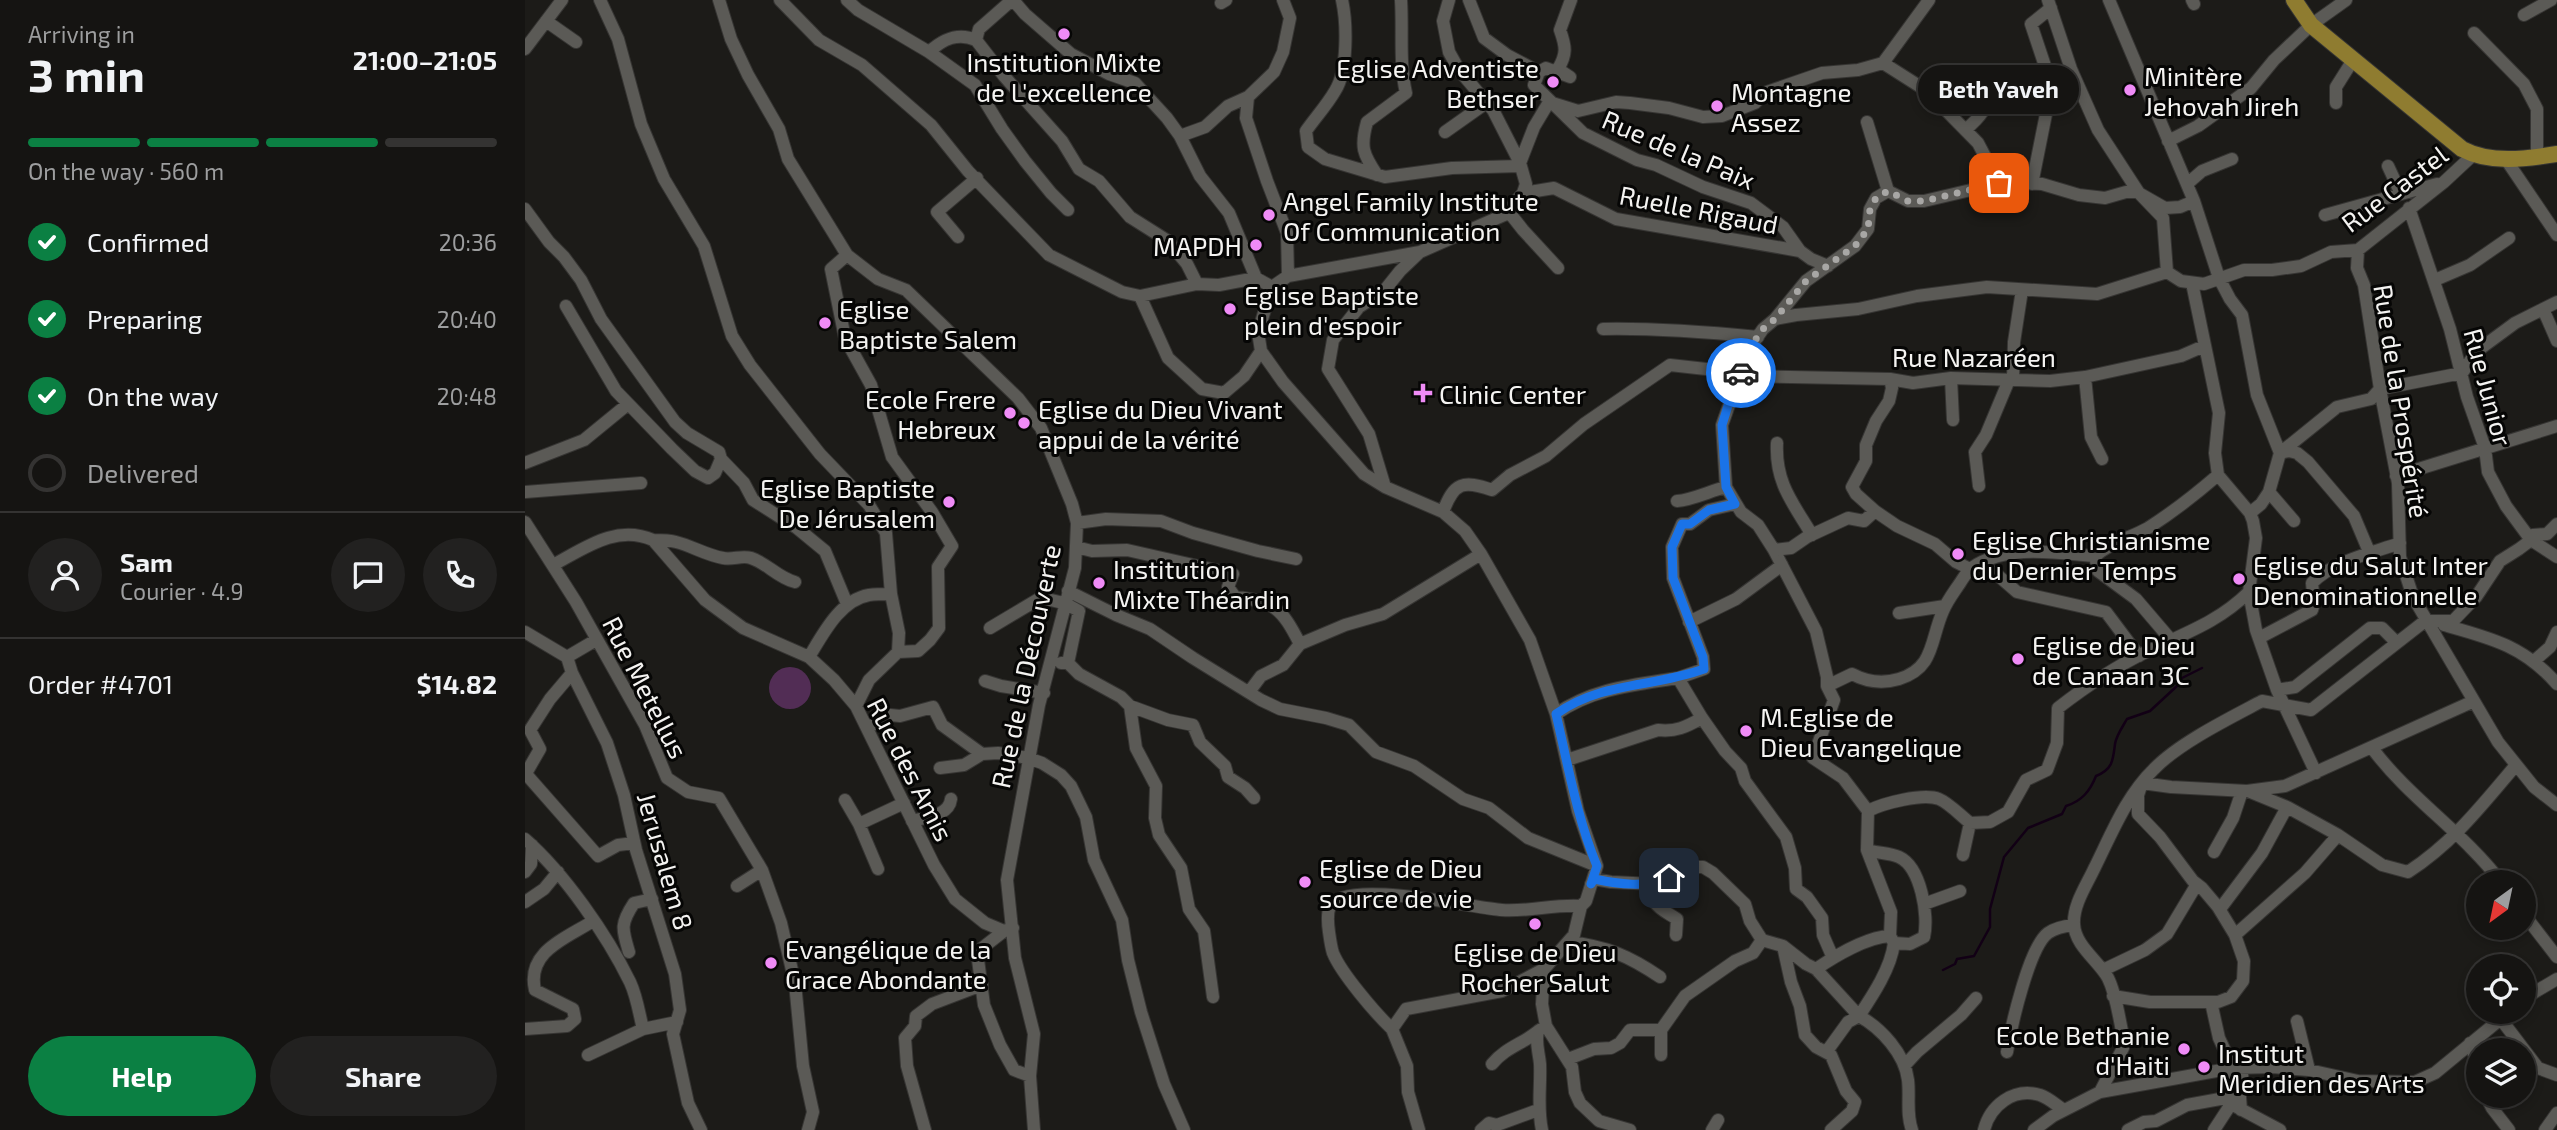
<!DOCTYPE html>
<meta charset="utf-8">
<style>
body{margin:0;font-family:"Exo 2",sans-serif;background:#222120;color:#f1f3f6;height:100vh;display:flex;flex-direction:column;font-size:26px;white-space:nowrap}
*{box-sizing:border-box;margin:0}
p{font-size:23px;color:#9d9e9f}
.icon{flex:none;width:38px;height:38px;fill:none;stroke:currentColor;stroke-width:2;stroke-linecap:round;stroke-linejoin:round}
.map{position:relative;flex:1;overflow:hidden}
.drawer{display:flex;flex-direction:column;background:#151412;width:525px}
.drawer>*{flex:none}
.needle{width:46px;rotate:213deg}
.buttons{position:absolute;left:1941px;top:870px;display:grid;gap:14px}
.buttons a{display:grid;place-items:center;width:70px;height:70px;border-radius:50%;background:#151412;box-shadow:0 4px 10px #0003,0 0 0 2px #343332;font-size:35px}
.pin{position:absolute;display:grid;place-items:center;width:60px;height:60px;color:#fff;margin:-30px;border-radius:14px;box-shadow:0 4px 10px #0006}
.courier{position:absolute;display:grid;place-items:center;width:70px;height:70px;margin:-35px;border:5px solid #1a73e8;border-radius:50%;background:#fff;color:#222;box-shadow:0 2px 9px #0007}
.bubble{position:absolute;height:49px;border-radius:24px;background:#151412;box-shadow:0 4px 10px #0003,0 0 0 2px #343332;font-size:23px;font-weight:700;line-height:49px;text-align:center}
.overview em{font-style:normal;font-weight:700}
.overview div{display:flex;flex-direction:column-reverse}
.overview{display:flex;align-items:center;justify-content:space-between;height:119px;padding:0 28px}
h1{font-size:46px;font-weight:700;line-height:52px}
.bar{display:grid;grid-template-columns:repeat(4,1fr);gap:10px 7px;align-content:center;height:84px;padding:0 28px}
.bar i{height:9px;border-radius:5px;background:#343332}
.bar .current{background:#0b8043}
.bar p{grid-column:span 4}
.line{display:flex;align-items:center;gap:18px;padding:0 28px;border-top:2px solid #343332}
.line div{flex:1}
.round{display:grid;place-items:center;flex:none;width:74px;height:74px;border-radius:37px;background:#222120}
ol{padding:0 28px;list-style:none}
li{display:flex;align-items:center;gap:21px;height:77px}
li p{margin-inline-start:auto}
li .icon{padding:7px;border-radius:50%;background:#0b8043;color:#fff;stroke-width:4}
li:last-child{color:#9d9e9f}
li i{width:38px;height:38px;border:4px solid #343332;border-radius:50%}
.button{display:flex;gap:14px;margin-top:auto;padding:14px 28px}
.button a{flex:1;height:80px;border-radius:42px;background:#0b8043;color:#fff;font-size:28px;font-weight:700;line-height:80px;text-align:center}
.button a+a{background:#222120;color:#f1f3f6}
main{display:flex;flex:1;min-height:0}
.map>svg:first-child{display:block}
</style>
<main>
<section class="drawer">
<div class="overview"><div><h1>3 min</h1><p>Arriving in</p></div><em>21:00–21:05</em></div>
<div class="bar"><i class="current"></i><i class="current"></i><i class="current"></i><i></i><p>On the way · 560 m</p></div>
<ol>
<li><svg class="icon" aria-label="check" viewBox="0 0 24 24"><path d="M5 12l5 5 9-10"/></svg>Confirmed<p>20:36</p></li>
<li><svg class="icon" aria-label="check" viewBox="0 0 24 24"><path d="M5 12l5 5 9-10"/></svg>Preparing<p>20:40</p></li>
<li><svg class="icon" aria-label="check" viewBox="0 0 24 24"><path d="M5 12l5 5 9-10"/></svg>On the way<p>20:48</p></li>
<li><i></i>Delivered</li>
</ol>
<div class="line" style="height:126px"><a class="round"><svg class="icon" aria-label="person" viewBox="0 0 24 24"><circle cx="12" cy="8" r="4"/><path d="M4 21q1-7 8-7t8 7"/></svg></a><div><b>Sam</b><p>Courier · 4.9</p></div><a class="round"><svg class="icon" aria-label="chat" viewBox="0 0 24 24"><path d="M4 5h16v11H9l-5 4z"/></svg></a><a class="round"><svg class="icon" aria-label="phone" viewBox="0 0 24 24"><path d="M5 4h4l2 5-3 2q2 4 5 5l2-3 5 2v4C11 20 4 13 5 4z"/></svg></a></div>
<div class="line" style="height:91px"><div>Order #4701</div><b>$14.82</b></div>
<div class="button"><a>Help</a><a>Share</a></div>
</section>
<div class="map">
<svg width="2032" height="1130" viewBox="0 0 2032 1130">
<rect width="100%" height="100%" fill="#1c1b18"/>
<path fill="#522d55" d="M244 688a21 21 0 1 1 42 0a21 21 0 1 1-42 0Z"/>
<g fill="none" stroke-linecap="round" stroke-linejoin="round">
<path stroke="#120015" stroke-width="2.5" d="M1418,970l12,-6 2,-5 17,-3 16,-29v-18l14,-52 24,-29 34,-14 4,-8c16,-5 24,-15 30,-30 17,-7 17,-16 19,-32 1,-8 8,-18 12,-25l23,-8 27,-25 5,-8 20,-10"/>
<g stroke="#363533" stroke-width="14">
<path id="minor" d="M75,0l18,39 23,85 23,55 40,67 28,90 18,29 70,89 49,51 17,28 5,61 8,39 -1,19
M194,0l12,39 17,36 31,54 9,30 59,96 31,24 28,11 112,108 23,30 31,76 5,19 -2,45 -36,137 -32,175 8,78 19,76 -4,42 4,54
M255,0l39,40 43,25 69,60 37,46 81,84 73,37 18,4 57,-12 22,1 37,-7 16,9
M322,0l11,10 71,42 46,33 27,44 23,32 26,32 17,17
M488,0l12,14 46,40 38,20 26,9 32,35 13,18 20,40 29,37 27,65
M817,0c5,23 6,71 -7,91 -8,14 -20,27 -29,40l2,16 17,12 60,18 67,-9 68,-2
M944,0l15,38 23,17 32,17 -5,13 49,48 54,27 19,5 47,22 48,16 32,24 17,24
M1523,0l23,69 27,61 41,63 24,25 4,54
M1584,0l85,201 25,77 11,21 12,16 15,80 23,58 9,-2 8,2 11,9 46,54 16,38
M1667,0l2,4
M696,3l5,-3
M1999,15l27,-15
M21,21l30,21
M1949,33l50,51 13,25v48
M451,40l28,36 58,65 17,28 20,12 31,36 38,24 19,23 10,20
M0,49l37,-49
M404,52c14,-13 29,-20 47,-12l3,-11 33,-29
M1358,63l44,28 51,52 21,40
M1014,72l7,-4 24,9 -12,-8c9,-15 8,-22 2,-39l11,-30
M723,97l-2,21 21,63 20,52 1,43
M1811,103v-16l17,-27
M1342,122l21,69 -12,7 -6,11 -2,20 -13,17 -49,35 -31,38 -12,10 -14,20 -27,76 4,62 15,25 17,13 16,25 42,81 11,46v9l7,14 -21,58 30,20 25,33 -1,39 24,62 -1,24 4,7c-3,25 -21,52 -35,73 22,12 46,38 49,64 2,17 -2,34 4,50
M1440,130c15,-12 25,-25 28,-45
M920,132l41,-29
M655,136l25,-9 23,-21 20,-9 26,-25 9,-20 7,-34 -7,-18
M1643,141l30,-15 53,-38 23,-28 37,-35 35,-25
M1980,158l52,77
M995,163l14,-36 15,-25 29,9 38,-9 14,1 39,5 34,9 19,-1 33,-13 9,-10 58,-20 36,-3 25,-7 46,-63
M1863,166l13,28
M852,175c-14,-21 -17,-28 -10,-53l39,-29c-7,-30 -3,-62 -5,-93
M1507,184l15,-75v-37l-16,-48 20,-16
M1662,184l15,-13 30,-12
M1363,191l20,10h16l81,-19 37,2 37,11 26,3 21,-6h11l28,16 15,-1 14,-6
M998,193l31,-5 62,31 184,32 11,8 17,7
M1884,208l41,121 17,68 18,51 3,24 18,34 25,34 26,17
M0,209l24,33 15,15 17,23 20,39 74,103 12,11 32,19 2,7 23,24 9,17 44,28 28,23 22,53
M983,211l15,19 35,38
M1800,215l112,-31
M433,237l-21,-25 40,-34
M1833,250l-1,18 7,17 16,104 18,94 2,74 13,40 85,145 36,45 23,18
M322,255l-16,14 14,69 26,47 21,72 40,55 20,34 -14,21 1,61 -9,12 -12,11 -20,1 -29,28 -13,26
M1910,280l35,-15 39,-27
M1667,283l27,130 -4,40 3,22 32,38 3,8 3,17 -7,54 7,38 21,60 39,83
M615,296l28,62 34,31 22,4 20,-17 17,-25
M41,306l50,85 56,58 23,22 13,7 7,-5 6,-14
M2018,309l14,32
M1250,319l21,-4 62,-6 59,-13 70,-9 110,7 70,-22 14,9 23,3 40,-14h28l29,-4 30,-14 27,-2 86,-68 29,-27
M1078,329c52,-1 103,3 155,8
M1560,377l6,60 11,22
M1426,378l2,42
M1488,380l1,-38 8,-52
M1252,443c-2,40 16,60 35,92
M0,463l59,-23 44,-36
M1871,476l161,-50
M1454,486l-4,-34 11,-17 23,-55
M860,487l-16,-53 -41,-65 5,-29 26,-33 25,-16 16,-20 20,-19
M0,492l116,-9
M1744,492l25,29
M1152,501c15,-1 33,-10 49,-14
M1350,511l-19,-17 -4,-7 14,-26v-16l10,-24 13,-20 3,-13 -2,-9
M918,512c11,-30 20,-32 49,-22l18,-15 36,-19 38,-32 86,-59 54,6 16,5 150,3 23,4 38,-5 99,3 35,-4 96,-21 23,-10
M1725,513l11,-9 8,-12 11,-39 57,-46 34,-8 9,-10 82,-16 15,-22 38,-28 42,-21
M0,522l51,80 69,123 22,53 21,14 31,6 43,72 19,53 14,60 8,83 10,46 -5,18
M552,523l29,-4 55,2 32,12 65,18 38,8
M128,540c7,0 16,0 23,2 16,4 30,13 47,16 10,2 19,-3 28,0 16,5 27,20 44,24
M551,547l16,4 35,-1 106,24 -5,13 7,10c40,4 47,12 65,47l45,-19 38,-11 98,-60
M1249,550l17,-2 16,-11 41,-19 16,3 11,-10 22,15 38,18 21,18 14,7
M1570,556l3,15 38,28 35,41
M28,565c32,-17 63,-41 100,-25l52,60 38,28 66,29 25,23 22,26 78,159 21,34 30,24 19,8 9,-3
M1469,572l23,20 89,20 33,44
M543,591l48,24 34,14 43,29 68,42 19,9 46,9 23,7 27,27 38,14 49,33 26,9 39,30 69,28
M1374,613l46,-7
M1164,622l47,-23 46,-34
M1919,625c47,13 80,21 113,59
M465,628l47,-28c16,-2 29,3 42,11l-11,52h-7
M0,632l42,25 5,16 35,70 17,52 12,55 39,124 5,36 -7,24 15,69 13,27
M1734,638l53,-28 2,-7 -2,-20c21,-22 60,-30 88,-40
M42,657l29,-17
M284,657c14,-23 31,-57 60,-62 7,-1 15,-1 22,-1
M2009,661l16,-14 7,-15
M543,663l11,11 42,23 9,9 6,42 20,38 -1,32 4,17 22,33 8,41 15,22 9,66
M1153,678l26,-9 -1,-12 -30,-79 -1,-31 10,-23h8l19,-14 26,-6
M460,681l16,5 43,7
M1302,686l25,-12c15,8 30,10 47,5 36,-11 31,-39 44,-68 4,-10 11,-19 17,-28 4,-6 7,-12 13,-16 35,-23 83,-14 122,-11 16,-14 35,-18 53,-28 25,-16 48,-34 70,-53
M1752,690l18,-3 75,-59h12l14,14
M724,692l12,-16 22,-11 17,-21
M605,706l38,14 25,5 7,17 25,24 3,11 17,11 9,10
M1031,714c38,-26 78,-29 122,-36l24,40 23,33 16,17 4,13 41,56 9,31 1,21 11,8 15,21 1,17 10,23
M342,728l23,-13 10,1 33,-9 9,18 40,29
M1847,748c37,50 91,84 129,134
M1042,760l91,-30c18,2 28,-3 44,-12
M415,768l24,-3 18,-11 16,-1 30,5 14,5 19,12 10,11 15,31 8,43 28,60 6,40 13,52 23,72 20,46
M1,774l72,82 20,-11 16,-2
M0,775l15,-26 -10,-19 20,-31 22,-26
M1723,791l39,16 51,28 44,30 26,7c45,-29 74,-67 108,-107
M320,800l14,24
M1343,811c15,-8 55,-18 71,-12 10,4 22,17 31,24l20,-1 18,-10 18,-32 21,-10 10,-27 1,-35c27,-21 57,-41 88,-56 39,-19 71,-29 103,-60
M387,821c14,-4 37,-5 39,-22
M0,839c39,34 82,96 105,143 7,15 9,31 13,47
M1342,850c10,3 23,3 32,7 22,10 30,59 25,80l-14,7 -16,-1
M1689,852l19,-34 9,-27
M1438,855l7,-32
M353,869l-19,-45 45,-21
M0,872l6,-8 1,-19
M1066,884l3,-5 17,3 44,2 36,-17h12l10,6 32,31 5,17 12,19 -9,13 -18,8 -50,35 -24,34v25
M1130,884c-6,22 5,24 22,35l-1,16
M212,886l25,-16
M0,902l19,-13 14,-17
M1399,904l36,-13
M1695,909l42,-56 25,-46
M1998,913l34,44
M479,931l-27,21 7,53 16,40 14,25 16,6
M1710,935l70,-62 33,-38
M1237,940l21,6 23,18 10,5 43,47 -11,6 -21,29
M1043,942c38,4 61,14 92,35
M1258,946l8,36 9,24 5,29 11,12 15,8 15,36 9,11 -3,9 -21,19
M104,952c-7,-23 -9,-28 5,-49l18,-4
M1019,969l-2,35 4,22 26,41 3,25 5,11 19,18 31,9
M1291,969c19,-13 51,-32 74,-33
M1578,970l42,-20 22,-16 30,-50
M1588,996l37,6h68l13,-5 12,-16 1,-20 -9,-26 -17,-28 -16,-19 -9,-7 -33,-44 -22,-23v-19l4,-12 29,4 76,4 38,-5 189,-85
M1998,999l34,-20
M1686,1002l8,36 14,30 -2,36 49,26
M1975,1018l38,50 19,7
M1772,1021l12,49
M0,1029l42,-3 8,-7 -2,-10 -38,-19c-9,-39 32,-52 58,-69
M867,1029c-16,-15 -51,-56 -59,-76 -2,-6 -3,-14 -4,-21 -1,-7 -2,-19 1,-26 15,-28 143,2 172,4 26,2 53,-6 79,-4
M1945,1043l8,22
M1482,1052c4,-25 22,-105 41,-119 7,-5 17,-7 26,-8
M63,1055l55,-26 34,-7
M1043,1059l26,-10 17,-1 9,-5 10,-13h31
M967,1064c13,-16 30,-20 45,-32
M1380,1065l12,-13 44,-37 15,-17
M1575,1092l23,-44 1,-8c-5,-20 -7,-44 -16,-62 -10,-18 -33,-32 -34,-54 -1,-19 12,-38 20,-55 17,-34 32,-73 60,-100 25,-26 76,-51 108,-68l49,9 114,-89h28l23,-24 24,-36 19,-12 12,-9 2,-5 14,-1 10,-10
M1961,1096l6,12 17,22
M1716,1110l-1,-13 3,-29
M400,1130l-18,-64 -2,-28 10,-12 1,-10 16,-12 50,-19
M894,1130l-11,-38 -1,-26 -15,-37 14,-20 96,-18 42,-22 30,-34 7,-29 5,-5 11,-35 -19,-55 -22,-97 -26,-74 -49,-86 -16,-23 -22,-19 -58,-25 -21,-13 -81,-92 -22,-31 -3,-19 14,-45 16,-11 132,-24 84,-37 19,-22 3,-9 -6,-21 -27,-53 -34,-40 -10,-18 -6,-31 6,-21
M956,1130l8,-7 8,2 41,-15
M1017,1130c-5,-23 -1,-43 -2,-66 -1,-12 -5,-21 -2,-33l8,-5
M1187,1130l6,-10
M1459,1130c6,-24 29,-43 56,-35 9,3 16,10 24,15
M1509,1130l19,-14 47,-24 133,-24 39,-1 37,3 49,11 57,1 20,-9 74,-61
M1603,1130l16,-8 12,-1 31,-16 44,-8
M1689,1130l17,-26
M2020,1130l12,-17"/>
</g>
<g stroke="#363533" stroke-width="18">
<path id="major" d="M1769,0l17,25 151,124c28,15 64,10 95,5"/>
</g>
<use href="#minor" stroke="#5b5a56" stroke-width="12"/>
<use href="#major" stroke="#8f7c30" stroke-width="16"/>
</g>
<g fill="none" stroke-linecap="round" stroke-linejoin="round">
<path stroke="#a8a7a5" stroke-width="7" stroke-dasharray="0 12.6" d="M1216,373l8,-24 14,-20 12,-10 31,-38 49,-35 13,-17 2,-20 6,-11 12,-7 20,10h16l75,-18"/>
<path stroke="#1a73e8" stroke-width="9" d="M1144,878c-23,10 -51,6 -75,1l-3,5 6,-18c-20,-48 -29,-101 -41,-152 47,-33 96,-26 148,-45l-1,-12 -30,-79 -1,-31 10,-23h8l19,-14 26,-6 -9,-17 -4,-62 9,-29 10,-23"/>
</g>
<g fill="#ef8bf6" stroke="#060605" stroke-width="2.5">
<circle cx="539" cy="34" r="7"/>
<circle cx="1028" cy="82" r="7"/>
<circle cx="1605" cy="90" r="7"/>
<circle cx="1192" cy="106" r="7"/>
<circle cx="744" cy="215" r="7"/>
<circle cx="731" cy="245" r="7"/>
<circle cx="705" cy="309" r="7"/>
<circle cx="300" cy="323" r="7"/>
<path d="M894.5 382.5h7v7h7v7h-7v7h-7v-7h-7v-7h7z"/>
<circle cx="485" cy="413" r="7"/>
<circle cx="499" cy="423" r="7"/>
<circle cx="424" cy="502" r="7"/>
<circle cx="1433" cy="554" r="7"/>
<circle cx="1714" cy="579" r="7"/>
<circle cx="574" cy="583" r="7"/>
<circle cx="1493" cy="659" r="7"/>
<circle cx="1221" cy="731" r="7"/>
<circle cx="780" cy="882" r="7"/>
<circle cx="1010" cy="924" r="7"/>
<circle cx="246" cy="963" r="7"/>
<circle cx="1659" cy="1049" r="7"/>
<circle cx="1679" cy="1067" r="7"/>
</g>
<g text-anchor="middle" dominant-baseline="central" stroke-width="6" stroke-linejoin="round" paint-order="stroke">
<g font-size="26" fill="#f4f3f1" stroke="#060605" text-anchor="start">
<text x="539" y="61" text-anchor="middle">Institution Mixte<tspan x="539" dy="30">de L'excellence</tspan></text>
<text x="1014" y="67" text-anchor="end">Eglise Adventiste<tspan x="1014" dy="30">Bethser</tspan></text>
<text x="1619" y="75">Minitère<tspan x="1619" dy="30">Jehovah Jireh</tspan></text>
<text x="1206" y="91">Montagne<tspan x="1206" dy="30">Assez</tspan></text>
<text x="758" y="200">Angel Family Institute<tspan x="758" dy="30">Of Communication</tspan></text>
<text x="717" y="245" text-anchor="end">MAPDH</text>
<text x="719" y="294">Eglise Baptiste<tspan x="719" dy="30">plein d'espoir</tspan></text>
<text x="314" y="308">Eglise<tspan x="314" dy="30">Baptiste Salem</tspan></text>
<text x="914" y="393">Clinic Center</text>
<text x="471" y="398" text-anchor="end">Ecole Frere<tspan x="471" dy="30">Hebreux</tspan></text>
<text x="513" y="408">Eglise du Dieu Vivant<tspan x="513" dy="30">appui de la vérité</tspan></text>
<text x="410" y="487" text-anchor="end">Eglise Baptiste<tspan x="410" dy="30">De Jérusalem</tspan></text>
<text x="1447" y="539">Eglise Christianisme<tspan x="1447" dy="30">du Dernier Temps</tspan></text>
<text x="1728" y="564">Eglise du Salut Inter<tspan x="1728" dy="30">Denominationnelle</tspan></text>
<text x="588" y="568">Institution<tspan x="588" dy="30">Mixte Théardin</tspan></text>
<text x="1507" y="644">Eglise de Dieu<tspan x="1507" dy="30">de Canaan 3C</tspan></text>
<text x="1235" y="716">M.Eglise de<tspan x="1235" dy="30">Dieu Evangelique</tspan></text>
<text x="794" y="867">Eglise de Dieu<tspan x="794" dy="30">source de vie</tspan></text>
<text x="260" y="948">Evangélique de la<tspan x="260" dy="30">Grace Abondante</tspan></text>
<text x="1010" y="951" text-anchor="middle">Eglise de Dieu<tspan x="1010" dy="30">Rocher Salut</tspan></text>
<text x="1645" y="1034" text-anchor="end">Ecole Bethanie<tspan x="1645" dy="30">d'Haiti</tspan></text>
<text x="1693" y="1052">Institut<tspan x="1693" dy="30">Meridien des Arts</tspan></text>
</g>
<g font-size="26" fill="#f4f3f1" stroke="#060605">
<text transform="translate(1154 149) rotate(23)">Rue de la Paix</text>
<text transform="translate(1869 188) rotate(-37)">Rue Castel</text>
<text transform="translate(1174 209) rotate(11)">Ruelle Rigaud</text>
<text x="1449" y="356">Rue Nazaréen</text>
<text transform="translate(1964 387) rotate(75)">Rue Junior</text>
<text transform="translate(1877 401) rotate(81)">Rue de la Prospérité</text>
<text transform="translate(500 666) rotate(-78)">Rue de la Découverte</text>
<text transform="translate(121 687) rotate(63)">Rue Metellus</text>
<text transform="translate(386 769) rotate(63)">Rue des Amis</text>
<text transform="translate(141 861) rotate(74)">Jerusalem 8</text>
</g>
</g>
</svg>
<div class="buttons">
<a><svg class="needle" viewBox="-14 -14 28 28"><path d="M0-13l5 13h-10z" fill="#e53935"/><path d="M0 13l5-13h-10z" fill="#9d9e9f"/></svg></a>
<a><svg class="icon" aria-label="locate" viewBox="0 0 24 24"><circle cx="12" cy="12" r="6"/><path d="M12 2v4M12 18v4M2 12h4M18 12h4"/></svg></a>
<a><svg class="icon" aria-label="layers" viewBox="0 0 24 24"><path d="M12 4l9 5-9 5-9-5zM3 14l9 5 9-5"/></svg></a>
</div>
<div class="pin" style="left:1474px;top:183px;background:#ea580c"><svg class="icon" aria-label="bag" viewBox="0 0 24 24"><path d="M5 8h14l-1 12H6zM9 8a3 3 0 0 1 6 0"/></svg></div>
<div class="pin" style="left:1144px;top:878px;background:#1f2937"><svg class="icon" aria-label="home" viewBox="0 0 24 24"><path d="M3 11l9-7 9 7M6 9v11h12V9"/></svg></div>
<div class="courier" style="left:1216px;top:373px"><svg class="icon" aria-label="car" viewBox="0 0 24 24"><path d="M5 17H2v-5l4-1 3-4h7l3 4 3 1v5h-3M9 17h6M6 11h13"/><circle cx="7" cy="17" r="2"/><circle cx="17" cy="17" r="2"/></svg></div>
<div class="bubble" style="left:1393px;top:65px;width:161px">Beth Yaveh</div>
</div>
</main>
